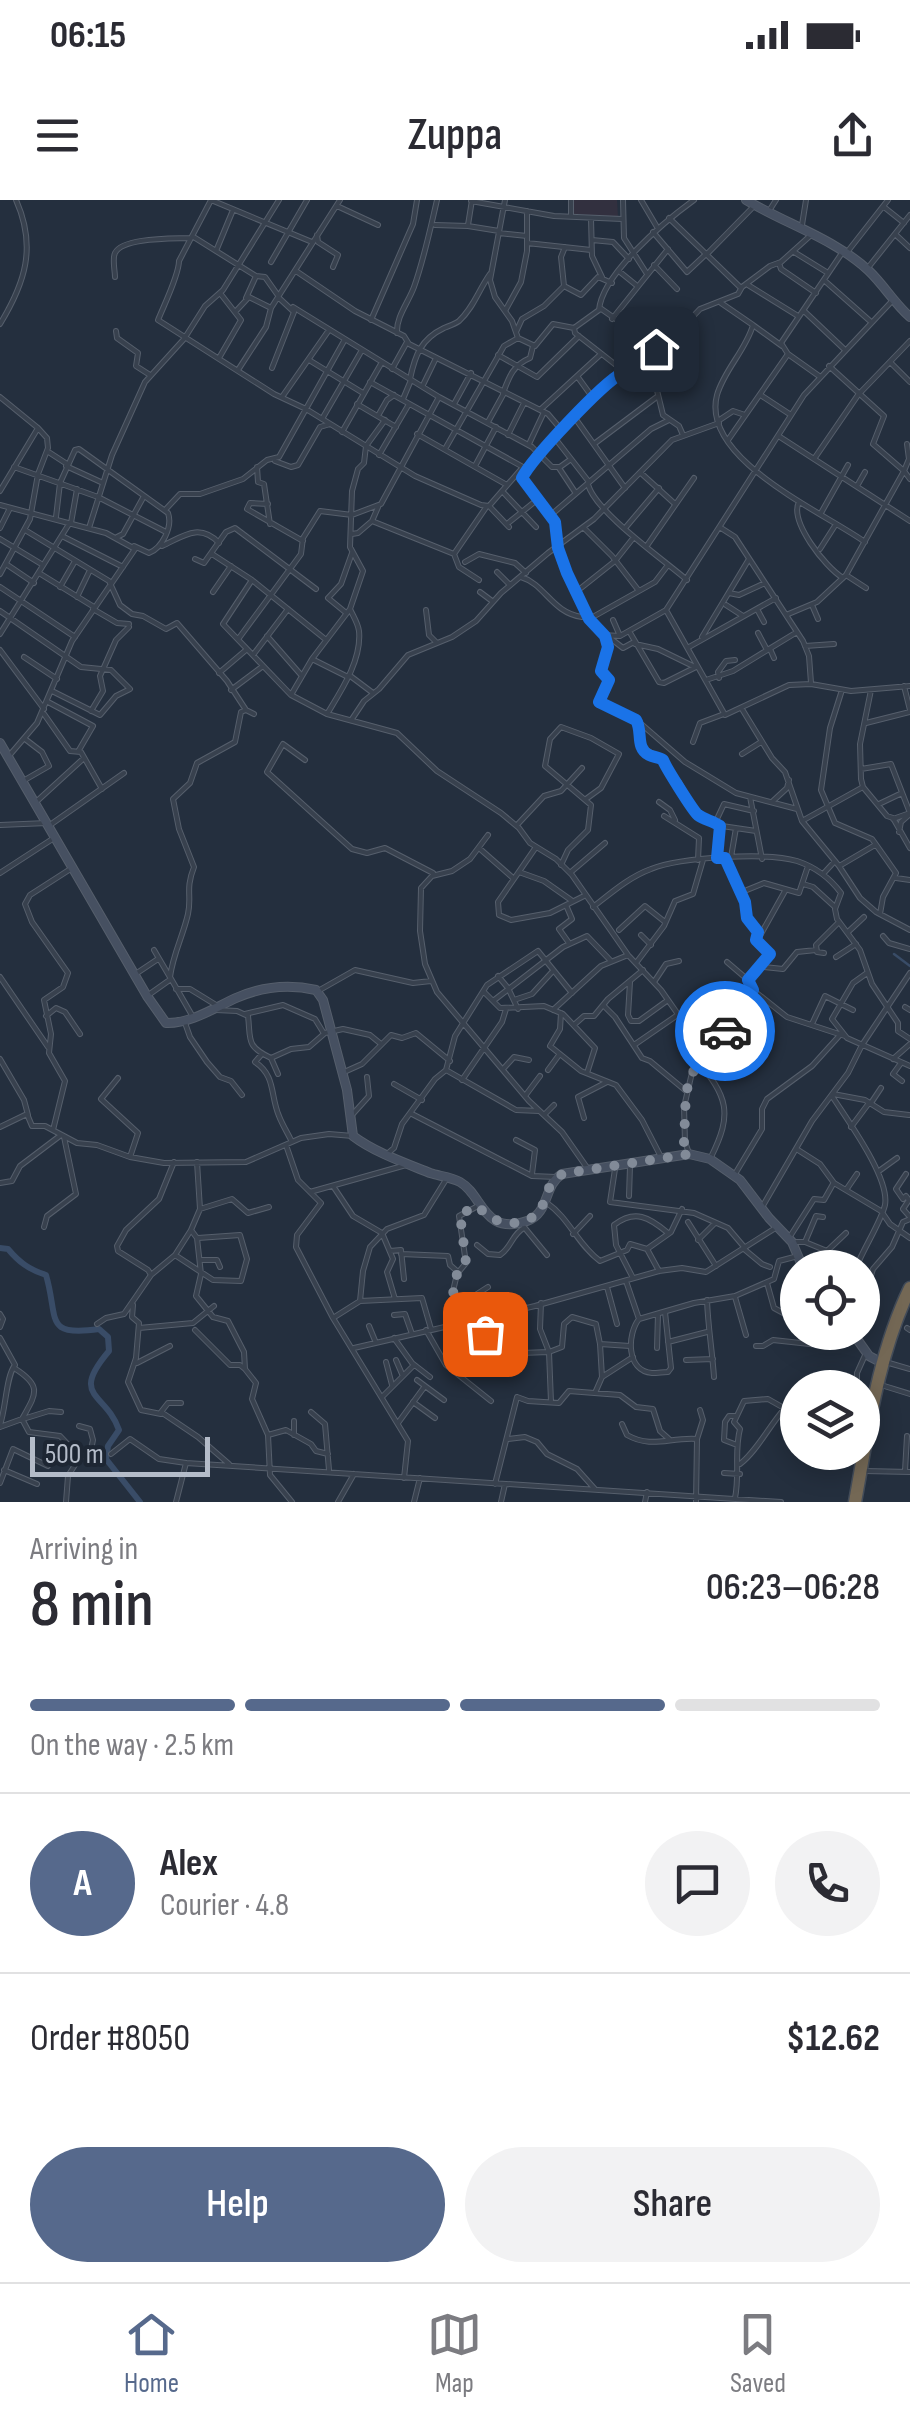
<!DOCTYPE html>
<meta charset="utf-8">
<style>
body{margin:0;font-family:"Sofia Sans Condensed",sans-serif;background:#f2f2f3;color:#2b2b33;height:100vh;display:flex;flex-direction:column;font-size:38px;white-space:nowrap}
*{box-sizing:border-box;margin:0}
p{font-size:32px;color:#7c7c81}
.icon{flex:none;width:55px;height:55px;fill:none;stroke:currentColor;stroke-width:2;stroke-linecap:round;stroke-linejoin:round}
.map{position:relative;height:1302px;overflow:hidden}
.side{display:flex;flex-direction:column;background:#fff;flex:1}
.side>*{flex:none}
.buttons{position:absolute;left:780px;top:1050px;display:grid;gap:20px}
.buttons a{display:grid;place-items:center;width:100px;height:100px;border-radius:50%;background:#fff;box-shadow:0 5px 25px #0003;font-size:50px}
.scale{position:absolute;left:30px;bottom:25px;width:180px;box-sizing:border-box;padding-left:10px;border:5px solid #b4bcc9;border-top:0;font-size:28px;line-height:35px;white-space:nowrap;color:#b4bcc9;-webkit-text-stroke:8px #1d2633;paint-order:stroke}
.pin{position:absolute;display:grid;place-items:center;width:85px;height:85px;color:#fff;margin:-42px;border-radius:20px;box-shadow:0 5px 15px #0006}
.courier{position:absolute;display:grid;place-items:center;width:100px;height:100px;margin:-50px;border:8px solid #1a73e8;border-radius:50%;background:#fff;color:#222;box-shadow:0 2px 12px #0007}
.summary em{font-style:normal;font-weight:600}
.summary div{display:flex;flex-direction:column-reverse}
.summary{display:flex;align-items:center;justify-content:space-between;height:170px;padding:0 30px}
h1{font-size:65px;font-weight:600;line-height:75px}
.bar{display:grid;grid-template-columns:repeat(4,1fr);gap:15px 10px;align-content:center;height:120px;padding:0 30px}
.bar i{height:12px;border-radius:8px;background:#e1e1e2}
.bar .active{background:#56698c}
.bar p{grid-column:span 4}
.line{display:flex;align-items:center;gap:25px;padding:0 30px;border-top:2px solid #e1e1e2}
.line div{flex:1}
.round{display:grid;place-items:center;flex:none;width:105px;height:105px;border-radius:52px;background:#f2f2f3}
.button{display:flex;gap:20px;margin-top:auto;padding:20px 30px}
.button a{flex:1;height:115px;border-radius:60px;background:#56698c;color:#fff;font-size:40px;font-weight:600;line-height:115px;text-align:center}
.button a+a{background:#f2f2f3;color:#2b2b33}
.status{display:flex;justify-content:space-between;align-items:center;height:70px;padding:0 50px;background:#fff;direction:ltr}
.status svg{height:28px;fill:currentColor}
header{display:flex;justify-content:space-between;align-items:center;height:130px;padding:0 30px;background:#fff;font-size:45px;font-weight:600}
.menu{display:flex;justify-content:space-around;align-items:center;height:140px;border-top:2px solid #e1e1e2;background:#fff;font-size:28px;color:#7c7c81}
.menu a{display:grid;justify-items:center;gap:5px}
.menu .active{color:#56698c}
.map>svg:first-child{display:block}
</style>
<div class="status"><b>06:15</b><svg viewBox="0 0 49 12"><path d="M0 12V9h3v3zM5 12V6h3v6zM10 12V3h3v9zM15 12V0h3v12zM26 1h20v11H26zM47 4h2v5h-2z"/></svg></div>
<header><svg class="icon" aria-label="menu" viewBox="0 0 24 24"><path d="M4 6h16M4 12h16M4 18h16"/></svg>Zuppa<svg class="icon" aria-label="share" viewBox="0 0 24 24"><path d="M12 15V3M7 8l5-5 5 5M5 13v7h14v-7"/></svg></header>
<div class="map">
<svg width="910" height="1302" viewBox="0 0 910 1302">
<rect width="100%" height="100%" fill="#242f3e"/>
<path fill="#32303f" d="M573,0h44l1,17 -45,-3z"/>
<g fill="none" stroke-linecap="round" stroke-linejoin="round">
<path stroke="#394c67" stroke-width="2.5" d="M894,754l16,12"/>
<path stroke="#394c67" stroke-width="6" d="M0,1048l8,1c11,13 20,20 38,26 13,44 -3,62 53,54l9,8 1,14c-40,47 -3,41 10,79l-11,16 -2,13 34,43"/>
<g stroke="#565f6c" stroke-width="6">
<path id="street" d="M505,0l-15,80 5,17 17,24 6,17
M571,0v15
M623,0l1,38 23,36
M641,0l16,27
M694,0c-29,21 -92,74 -95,110l-25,18 1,5 46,36 1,4 -39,34 -60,69 32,46 3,26 9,25 22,46 14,16 17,1 46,-26 138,-215 89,-95
M471,1l83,15 68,3
M337,6l41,19
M884,7l20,16
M769,11l7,-11
M669,18l72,70
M591,19l1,37 10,21
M435,25l33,1 31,5
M468,25l4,-25
M802,25l4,-25
M653,32l34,40 18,-17
M499,33l28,3
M895,34l15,14
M317,35l1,7 20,13 -5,12
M192,36l64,40 -10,22
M592,40l21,2 16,17
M312,42l-101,-42 -32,61c0,14 -15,44 -21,59l116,74 32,15 109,67 66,29 8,1 34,-39
M527,43l64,7
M565,47l-4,10 3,29 17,9 17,-18 14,6
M216,51l17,-41
M848,51l40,-51
M794,52l34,21
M706,55l49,-50
M271,62l36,-62
M779,63l2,6 35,24
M654,65l23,24
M867,69l43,-54
M296,71l59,40 49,25 5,8 139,70 11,13 -5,10 35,45
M620,72l16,13
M256,76l9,1 12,17
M115,77c0,-6 -3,-18 0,-24 8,-16 59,-14 76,-15
M825,81l45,40
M748,85l50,31
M721,103l32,22c-7,25 -29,45 -36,70 -17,64 106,117 148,147
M293,107l146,90 93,50 20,20h8l11,-8
M600,108l54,38 3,8
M236,111l13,-14 22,11
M505,111l16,-29 6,-31v-40
M804,111l40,38
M612,119l56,-70
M371,120l42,-96 4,-24
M0,124c25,-41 37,-77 16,-124
M753,125l29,21
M116,131l1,7 21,15 -2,13 14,9
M516,132l6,-13 22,-13 20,-20
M397,133c-1,-16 11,-30 17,-46 10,-28 16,-57 23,-87
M498,155l39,22 42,-41
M219,158l22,-38 -21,-27
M309,160l54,33
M890,162l20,20
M641,167l13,11 9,37 16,11 4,9
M272,168l22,-56 -16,-15
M392,169l15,-27
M238,170l28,-43 5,-19 69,-108
M622,173l18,-7 17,-12 43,-45 38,-15 4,-7 28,-21 11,-4 30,-27
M819,176l-31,-22 -7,-11 61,-90
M410,179c5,-24 11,-40 34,-51 5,-2 11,-4 15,-7 15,-14 19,-30 31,-47
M370,182l153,85
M423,185l13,-27
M503,193c6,-16 10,-28 27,-35l3,-12
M762,196l29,19
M0,197l38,31 -38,63
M282,197l47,-67
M593,198l-16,-22 24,-22
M403,199l8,-19
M357,204l39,23
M454,204l17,-31
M540,210l37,-34
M379,214l8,-14 7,-5
M575,218l50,70
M322,219l40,-69
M718,221l15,-10 12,4
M488,222l16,-29
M342,232l40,-70
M417,234l90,51
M508,235l16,-32
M780,237l130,84
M728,240l60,-86
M529,244l15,-32
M594,244l64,-48
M907,244l2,15 -5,12 6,8
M445,249l59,-103 14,-8 17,8 18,-22 21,4
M47,251l20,13
M379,255l30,-51
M814,259l44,-64 52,-54
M275,261l16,6 7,-2 22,-38 10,-3
M66,266l37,17
M475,266l21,-39
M14,267l84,30 68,35
M257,267l1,15 6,2 6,40
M559,268l16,24
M642,274l33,30
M588,284c6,27 76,76 99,96
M857,286l8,-14
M502,291l34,36
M799,302c-10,19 26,65 44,76
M268,304l-18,-1 -3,6 56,32
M0,305l106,28 29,16 -63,92 -35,82 -29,34
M379,305l-7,16 82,33
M489,306l20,21
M165,310l15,-16h20l43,-15 24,-19 12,-3 65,-116
M821,313l27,-48
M551,315l100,-86 18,-9
M56,317l4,-34 15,-33 4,-1 89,64c5,14 -6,35 -19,40l-15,-7
M71,323l6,-34
M507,324l31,-25
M626,327l33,-39
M0,328l9,-18
M89,328l23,-73 33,-73 39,-43 21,-33 18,-16 56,-90
M584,328l28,28 27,35 16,-9 13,-17
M721,328l14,9 68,104 6,15 2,27
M25,330l84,51 11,24 12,9 11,2 23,13 11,-6 50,58 19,29
M352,334l6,-1 14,-12
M62,336l61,31
M117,337l6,-3 21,-38
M0,339l43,26
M162,346c20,-9 37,-24 57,-3
M646,347l48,-69
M820,349l16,-25
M212,354l40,26 73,59
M195,359l9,4 22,-31 9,-4 81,61
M465,362l14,-8 36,9 11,10
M6,364l28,19
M497,372l13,13
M39,373l55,34
M0,374l30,-55 8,-45 10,-26 -1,-10 -9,-10
M846,375l20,13
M521,377c24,7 31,36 61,40
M252,380l-29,44 68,71 36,19 70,19 40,38 64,42 18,15 11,15 26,16 16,16 56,80 33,35 28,40 5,34 -10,43 1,35 4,11
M479,380l-20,-13 -5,-13 33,-48
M0,387l75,50
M60,387l15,-26
M213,392l18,-26
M480,392l12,9
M576,392l39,-31 19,-24
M729,393l10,2 26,-12
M77,397l13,-27
M726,405l17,11
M812,405l6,14
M93,409l24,14 12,1
M757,409l7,13
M426,410l3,25 8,8
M666,410l59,105 64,-30 22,-1 40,7 59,-5
M0,411l81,56 30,3 19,19 -14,7 -16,19 -48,-24
M345,412l-17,-14 13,-14 11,-31
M786,415l31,-13 29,-27 58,-104 -31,-27 11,-28 -55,-50
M591,418l48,-27
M613,420l7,16
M629,431l30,51 5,1 32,-16
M758,433l9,17
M0,434l69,-110
M267,436l35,40
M702,437l47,-78
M239,438l62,-84 2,-16 17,-27 32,4 29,-11 58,-107
M606,438l3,9 -8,24 8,9 -9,23 40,20 45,39 51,31 61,16
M610,438l13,10 11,-6
M635,444l23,5 37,18
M805,446l29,-2
M689,447l87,-49
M770,449l4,9
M0,450l44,59
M253,455l35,-46
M24,457l33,22
M312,459l36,18
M219,473l27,-23
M349,475l24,18
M719,478l-1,-6 8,-11 9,-1
M706,480l27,-9 64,-39
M904,486l6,24
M231,490l32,-24
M842,490l-12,38 -9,62 14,33 37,16 24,34 -13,24 -3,17
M871,490l-11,54 1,35 2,8 24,29 6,2 17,30
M291,495l21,-36 38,-50
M48,502l45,24 -14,24
M742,509l30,49 13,14 17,49 37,45 21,32 16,14 34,18
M91,511l12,-20 -3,-15 16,-36 13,-13
M44,514l26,37 11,1 21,37
M327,514c14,-23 35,-54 32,-83 -1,-8 -6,-15 -9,-22l13,-38 -13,-24 2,-56 6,-22 6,-6 2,-17 19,-26
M352,519l12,-18 15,-12 29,-34 44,-18 24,-16 25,-28 47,-40 46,-34 78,-79 47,-17
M866,523l44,-11
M639,524c6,32 -3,18 24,36l4,13 12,9 17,32 26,12 34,5
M693,542l7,-19 24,-9
M742,554l19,-12
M305,560l-22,-16 -16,28 85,77 15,4 18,-5 48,25
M861,569l30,-5 19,49
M23,581l26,-15 -7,-14 -17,-13
M750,597l12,62
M773,601l14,-13 2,-8
M36,602l48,-44
M659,602l11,8 5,10
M879,604l23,-11
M664,616l35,22 -1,22
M893,619l17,-6
M716,621l8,-17 30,7
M802,621l61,-34
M0,625l47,-2
M50,625l74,-52
M517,625l27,-29 17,-5 21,-23
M899,632l2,-10 9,-8
M488,635l-18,24 -18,12 -20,5 -11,12 -1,43 5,33 12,28 92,109 33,31 26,37
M536,647l-38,55 1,13 12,5 39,-7 34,-17
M479,648l34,30
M717,657l3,-30
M725,657l10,29 7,6 22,-9 35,10 9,-27
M731,657l5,-29
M561,665l7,-15 20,-20 3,-25 -46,-39 5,-27 11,-12 30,11 28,16 -18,34 -15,11
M841,665l34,-20
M519,672l25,9 27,19
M571,672l34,-29
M0,673l54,-35
M823,674l12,-13
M896,678l14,2
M803,684l10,3 22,20
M741,692l6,26 11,14 -3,8 15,15 -22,25 5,10 34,27 58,19
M566,705l6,14 -13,10 10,14
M593,707c18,-14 36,-30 58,-38 30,-12 116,-17 146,-8 18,6 33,17 44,32l-6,16 2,10 23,31 12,34 26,39v8l12,8
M619,730l26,-24 20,16
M848,732l16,-15
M641,735l10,10
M883,736l6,7 21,6
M757,741l28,-50
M824,753l-7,-1 -1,-7 23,-23
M836,757l20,-13
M727,762l21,18
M636,763l28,-37 11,-25 18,-7 10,-34
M764,767l19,2 14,-17 19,-2
M137,773l21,-14
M867,773l-14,10 -21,36 15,19 63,28
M498,776l10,12 10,21
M0,777l48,70
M630,782l-2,33 3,6h8l29,-21
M654,782l12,-18 13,-3
M176,789h14l26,16
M318,791l37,-21 58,13 18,-2
M484,792l16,16 44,-2 19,8 32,34 -8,25
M147,796l24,-17 -17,-29
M514,800l18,-6 20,-22
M493,801l70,-54 24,-11 23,24
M603,805l12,12 27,41 8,3 36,30
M905,807l5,3
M216,810l21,1 11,5c3,23 -3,30 23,42l20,-9 18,-2 16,-14 18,-4 27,6 11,9
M553,810l48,-44 27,-11
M561,813l-1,16 -10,17 31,25 35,14 26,35 19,37
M245,814l38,-9 32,14 8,13
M46,816l10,-8 9,4 15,22
M193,817l-23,-40c3,-23 13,-41 18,-63 4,-19 -3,-24 6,-47l-15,-38 -6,-30 17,-16 7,-20 38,-21 6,-30 5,-2 8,4
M184,820l6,17 17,25 13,15 11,4 11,14
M575,824l9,-8h10l14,-17 35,-29
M812,824l13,-28 28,14
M634,845l45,-31
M262,854l-7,8c21,14 15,33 24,54 3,8 8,16 12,24
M271,858l7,16
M697,858l26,-26 30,-42
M0,859l24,41 4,15
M696,859c32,38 37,54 15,98
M893,859l17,-15
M901,863l-8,11 9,7
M504,868l10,-11 15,3
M446,870l70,40 23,1
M548,870l11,-15
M342,873l20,-9 29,-29 11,3 14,-5 34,28
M118,878l-17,21 37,34 -8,24
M462,880l40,-58 4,-13
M394,884l28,16
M833,894l32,6 19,12 25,3
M525,896l15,-20
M832,896c16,25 58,82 53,109 -4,17 -22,44 -29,63
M871,903l10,-15
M412,914l120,62 24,1
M352,915l17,-19 -2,-19
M544,915l10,-10
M584,918l-6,-21 29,-15
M0,927l27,-13 5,12h13l32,17 20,2 33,12 34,6 82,-1 55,-24 28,-4 24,2
M851,927l18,-24
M53,930l12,-49 -16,-28 2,-19 -7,-34 19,-13 5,-14 -36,-51 -7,-18 5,-9 42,-27
M516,940l19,10 -3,24
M286,945l12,35 23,23 -24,32 -1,12 37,71 75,123 -4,37
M798,950l22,14 14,19 47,28 9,13 20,14
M387,954l7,-6 8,-24 33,-45 11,-9 9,-34 32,-51 51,-34 34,42
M197,962l3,47 -9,21 6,8 4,36 -5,22 17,21 15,4 16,31 1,17 11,14 -4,16 16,36 2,40 22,27
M615,969l-5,33 84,11 34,15 17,20
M879,971l18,-13
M735,974l27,-45v-20l5,-10 45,-33 28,-31
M906,974l-10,15 7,10 3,-3 3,4 -6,9 7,8
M0,983l12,-2 8,-15 41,-31
M333,986l20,30 29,17 11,26 -6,13 8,27
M846,990l11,-16
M310,992l96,-27
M629,996l1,-30
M547,1003c22,15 31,42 53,58l27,-11 3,-6 17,5 24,-17 11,-23
M200,1009l32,-10 16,14 21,-6
M761,1009l51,-88 36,-48 14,-28 48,-72
M688,1022l28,44
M44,1027l3,-11 29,-22 -12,-57
M524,1027l23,28
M573,1034l17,-18
M789,1038l25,-39 10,1 9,-16
M698,1040l17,-17
M792,1042h13l11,-26 7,1
M805,1042l22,9 16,17
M477,1045l11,9 12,1c12,-8 12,-21 24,-27
M647,1049l12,22
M744,1049l18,15 8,3
M390,1051l11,-1 3,29
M827,1051l19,-18
M401,1054l47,2 2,9 8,7
M175,1055l38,25 28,1 6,-22 -7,-24 -42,3
M200,1060h17l3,7
M151,1075l-3,-5 -30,-19 -1,-5 9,-16 33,-31 15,-37
M633,1078l-17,-33 -2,-20c21,-16 35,-8 54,8
M626,1081l13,38
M767,1083l7,25 24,13
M607,1087l10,37
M735,1097l11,38
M707,1100c1,27 5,49 7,77
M360,1101l3,-30 7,-24 17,-18 37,-14 23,-37
M463,1103l25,-16
M541,1103l-1,26 9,23 2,50
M133,1105l-1,12 7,6 -3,35 -8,24 13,28 20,4
M862,1105l11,-36 19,-22 11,-25 7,-3
M665,1112l6,56 -3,4c-5,0 -10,1 -16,1 -26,-2 -25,-39 -13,-54l55,-16 41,-7 39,-17 5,-18 19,-5
M0,1114l3,5 -3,8
M394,1115l11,-1 7,20
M333,1118l27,-17 62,-3 9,31
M473,1118l-20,-27 4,-17 9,-11 -7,-47 19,-10
M475,1118l3,12c16,9 19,24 34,28
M97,1124l9,-6 18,-4 27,-39 24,-20 16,-25
M448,1125l19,34
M369,1126l7,17
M139,1128l54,-5 21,-17
M907,1128l3,2
M195,1130l35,35h10l5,4
M426,1130l20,35 45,36
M0,1138l15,27c-9,11 -9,43 -15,60
M394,1138l18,25 18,14
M668,1142l39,-10
M600,1144l2,33
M756,1146h7l10,-6 55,6 16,-14
M354,1148l181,-42 124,-35 23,-3 24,4 71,-45
M657,1148l1,-34
M521,1153l28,-1 13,-5 2,-23 8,-7 24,7 4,20 30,2
M396,1160l6,14
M686,1160l27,-1
M386,1162l6,23
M137,1163l33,-17
M889,1163l21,6
M14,1168c29,18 22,26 8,51
M857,1183v-10l9,-20
M881,1185l29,9
M425,1186l19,14
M595,1193l7,-16 31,-20
M383,1196l31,-31
M413,1202l22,16
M181,1203h-13l-7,9 37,25 31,27
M311,1212l14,12 4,46
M736,1216h-7l-4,6 -1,18 13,5
M23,1219l26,-8 12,1
M294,1221v14
M398,1223l27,-37 -8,-6
M622,1224l5,11c25,14 42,2 70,4
M79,1226l11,3 3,11 -3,14
M0,1227l22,-8 7,13 31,4 20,21 17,-5
M268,1235l18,-5 25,14 5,7 12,3
M508,1239l17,-2 12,5 10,12 30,15 17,19
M111,1254l19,-15 29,20 27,4 595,39
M740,1264c17,-13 29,-38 45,-56
M4,1270l33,14
M865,1271l45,1
M905,1271l2,-35
M724,1273l16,1
M0,1283l13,-34 35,17
M495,1284l22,-87 11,4 31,2 10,-12 51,4 16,12 17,2 7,22 9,8
M735,1298c5,-24 -1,-47 5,-69l-6,-7 10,-21 24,-2 30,17
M66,1302l2,-26 12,-19
M176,1302l10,-39
M338,1302l16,-28
M414,1302l6,-24
M501,1302l4,-18
M645,1302l2,-10
M696,1302l1,-63 6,-19 -3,-10"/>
</g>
<g stroke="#565f6c" stroke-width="10">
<path id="secondary" d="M746,0c40,24 87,38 122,70 16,15 26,33 42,47
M0,543l147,253 19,27c24,1 48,-15 70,-25 25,-11 53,-14 80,-8l7,10 24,90 6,46c21,16 52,27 77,37 9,3 21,4 30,9 23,13 23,54 67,39 23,-8 16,-35 35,-47l127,-20 21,5 30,21 29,38 23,24 11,26
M852,1132l17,24 15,8"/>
</g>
<g stroke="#434c59" stroke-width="15">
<path id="highway" d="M855,1302c13,-71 23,-148 55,-214"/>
</g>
<use href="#street" stroke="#38414e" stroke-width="4"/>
<use href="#secondary" stroke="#465061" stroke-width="8"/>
<use href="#highway" stroke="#746855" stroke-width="12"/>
</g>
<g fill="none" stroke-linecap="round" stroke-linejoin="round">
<path stroke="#828b98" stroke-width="10" stroke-dasharray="0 18" d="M485,1134l-7,-4 -3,-12 -22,-26 4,-18 9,-11 -6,-49 18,-8c16,20 42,23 62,6l9,-24 13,-14 128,-20 -6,-12 2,-51 7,-14 1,-15 31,-31"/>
<path stroke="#1a73e8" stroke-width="12" d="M656,149l1,5c-11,9 -23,12 -35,19 -20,11 -90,85 -100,105l33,44 3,26 9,25 22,46 16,17 3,11 -7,24 8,9 -10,22 37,18c7,11 -1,28 13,35 4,2 10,2 14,5 2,6 30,51 35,55 7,5 15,6 22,11l-3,32h8l20,44 2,16 11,14 -2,8 14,14 -22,26 5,10 -28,41"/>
</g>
</svg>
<div class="buttons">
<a><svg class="icon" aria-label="locate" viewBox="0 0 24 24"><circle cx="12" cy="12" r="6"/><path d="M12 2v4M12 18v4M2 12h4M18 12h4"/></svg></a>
<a><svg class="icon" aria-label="layers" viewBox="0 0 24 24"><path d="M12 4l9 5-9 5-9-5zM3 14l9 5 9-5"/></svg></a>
</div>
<div class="scale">500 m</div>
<div class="pin" style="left:485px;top:1134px;background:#ea580c"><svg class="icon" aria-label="bag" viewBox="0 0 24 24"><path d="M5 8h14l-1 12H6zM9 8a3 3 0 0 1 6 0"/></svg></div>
<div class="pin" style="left:656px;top:149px;background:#1f2937"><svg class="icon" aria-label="home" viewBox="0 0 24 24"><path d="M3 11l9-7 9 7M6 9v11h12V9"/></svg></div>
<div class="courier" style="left:725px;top:831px"><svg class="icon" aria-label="car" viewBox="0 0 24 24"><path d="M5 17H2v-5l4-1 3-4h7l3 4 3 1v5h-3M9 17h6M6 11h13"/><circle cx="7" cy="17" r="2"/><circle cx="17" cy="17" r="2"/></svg></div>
</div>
<section class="side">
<div class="summary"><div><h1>8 min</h1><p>Arriving in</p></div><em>06:23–06:28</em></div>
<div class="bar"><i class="active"></i><i class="active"></i><i class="active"></i><i></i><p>On the way · 2.5 km</p></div>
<div class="line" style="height:180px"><b class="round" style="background:#56698c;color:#fff">A</b><div><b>Alex</b><p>Courier · 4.8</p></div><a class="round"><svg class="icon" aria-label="chat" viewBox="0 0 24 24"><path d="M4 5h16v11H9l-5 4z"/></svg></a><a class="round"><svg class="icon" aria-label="phone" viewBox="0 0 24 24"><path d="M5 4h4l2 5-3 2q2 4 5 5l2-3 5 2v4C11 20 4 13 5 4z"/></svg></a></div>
<div class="line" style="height:130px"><div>Order #8050</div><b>$12.62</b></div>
<div class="button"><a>Help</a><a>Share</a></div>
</section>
<nav class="menu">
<a class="active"><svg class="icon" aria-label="home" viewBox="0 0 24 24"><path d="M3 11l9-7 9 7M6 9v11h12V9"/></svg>Home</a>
<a><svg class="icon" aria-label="map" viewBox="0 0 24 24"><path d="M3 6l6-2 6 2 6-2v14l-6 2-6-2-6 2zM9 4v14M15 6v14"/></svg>Map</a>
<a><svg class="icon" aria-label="saved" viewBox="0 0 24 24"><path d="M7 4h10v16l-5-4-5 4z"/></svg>Saved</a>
</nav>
